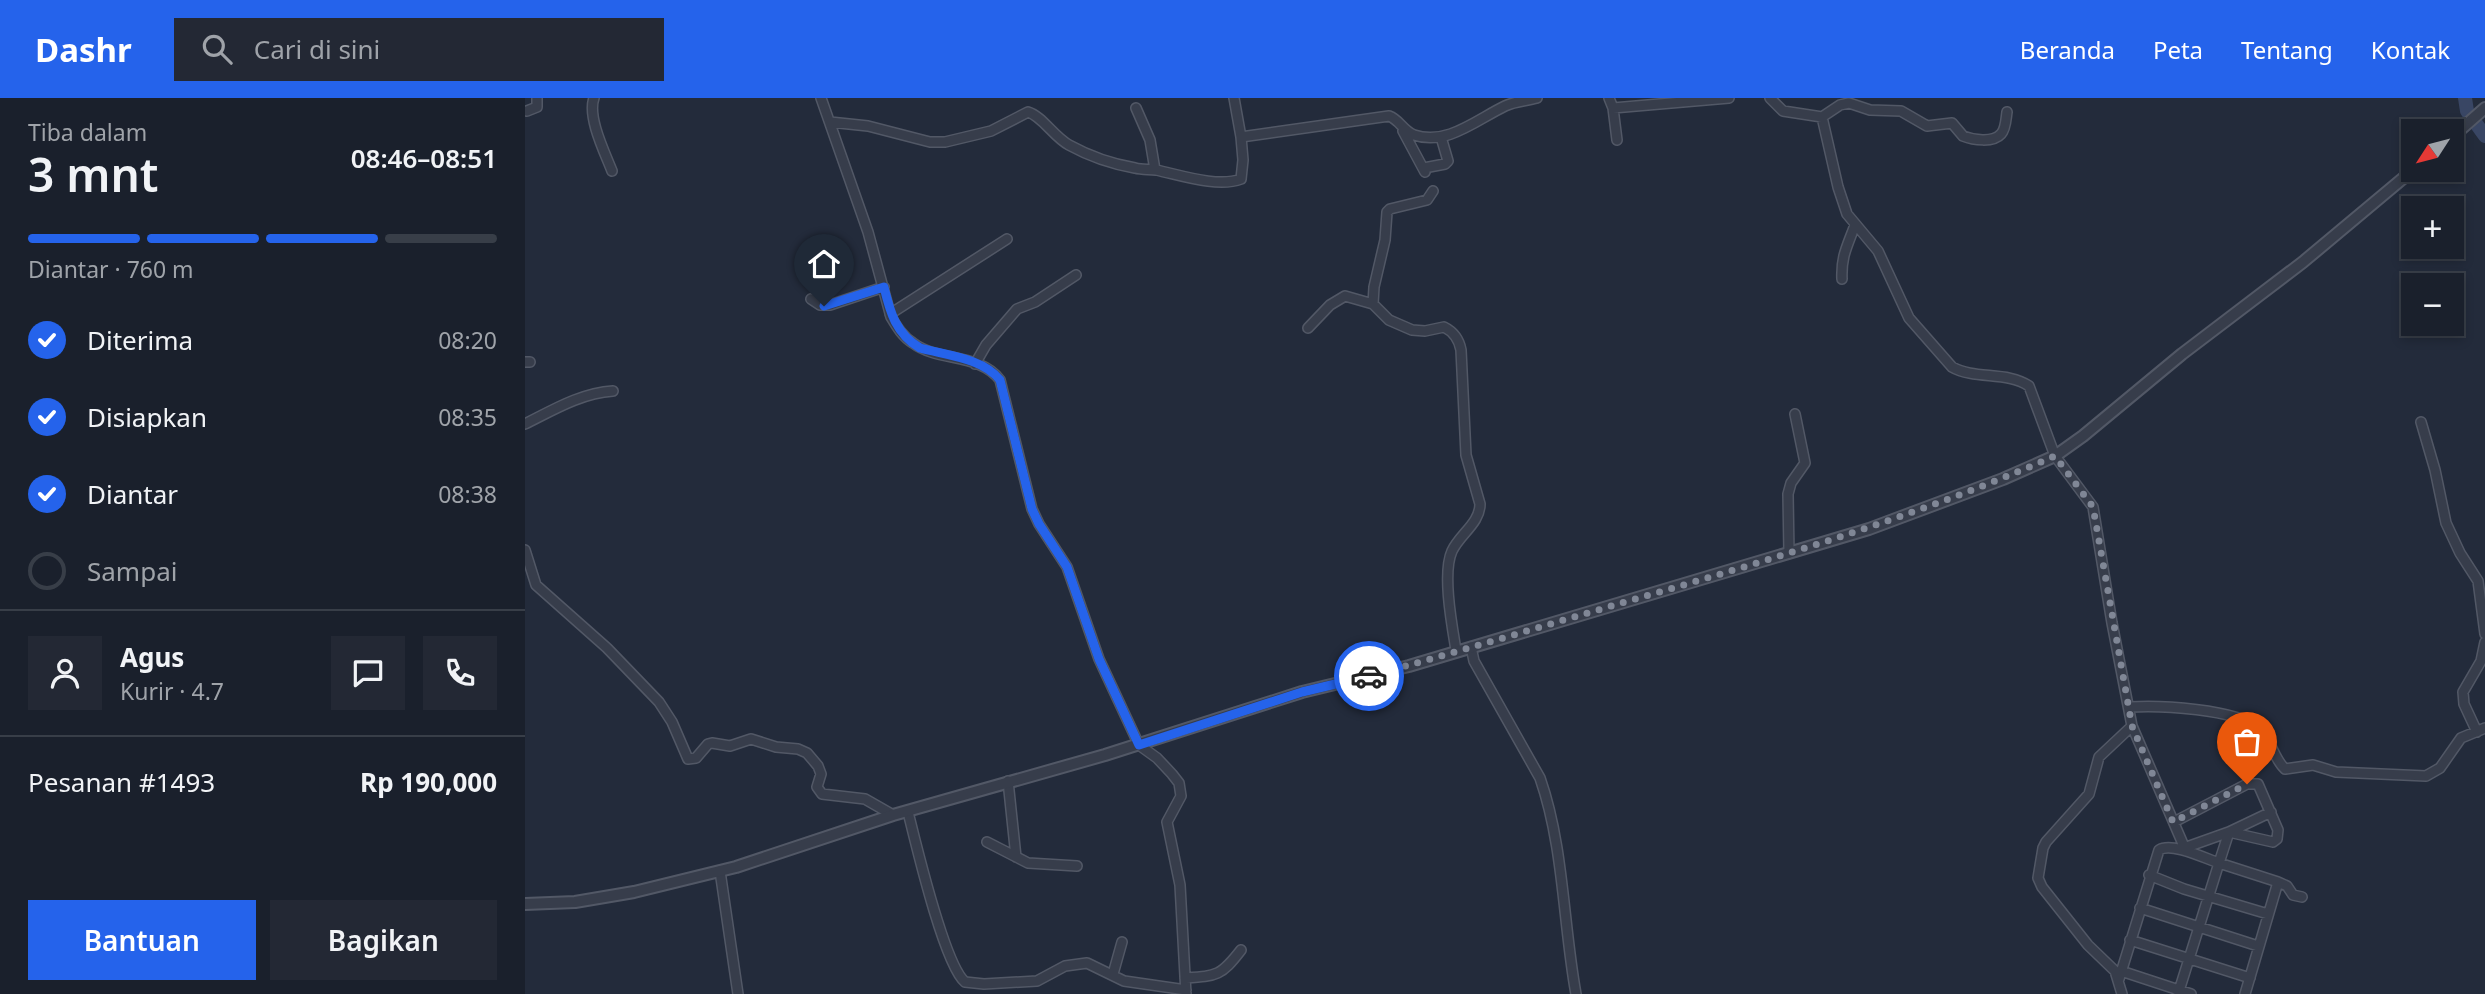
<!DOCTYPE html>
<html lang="id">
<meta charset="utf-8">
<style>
body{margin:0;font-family:"Noto Sans",sans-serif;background:#232834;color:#f1f3f6;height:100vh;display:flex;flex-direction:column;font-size:26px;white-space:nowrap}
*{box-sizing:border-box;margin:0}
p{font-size:23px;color:#9fa3a9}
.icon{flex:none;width:38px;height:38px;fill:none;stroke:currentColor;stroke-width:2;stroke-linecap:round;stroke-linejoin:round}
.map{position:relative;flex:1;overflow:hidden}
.drawer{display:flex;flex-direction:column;background:#1a202c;width:525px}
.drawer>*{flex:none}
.needle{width:46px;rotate:234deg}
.tools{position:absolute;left:1876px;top:21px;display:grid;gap:14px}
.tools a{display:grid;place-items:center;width:63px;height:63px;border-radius:0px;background:#1a202c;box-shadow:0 4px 10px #0003,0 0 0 2px #383e48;font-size:35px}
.pin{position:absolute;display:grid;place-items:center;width:60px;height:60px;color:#fff;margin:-72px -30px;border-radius:50% 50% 50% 0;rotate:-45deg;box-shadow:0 0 7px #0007}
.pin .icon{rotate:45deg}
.courier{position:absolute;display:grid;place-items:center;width:70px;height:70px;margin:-35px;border:5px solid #2563eb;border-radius:50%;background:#fff;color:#222;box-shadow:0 2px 9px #0007}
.summary em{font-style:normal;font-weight:600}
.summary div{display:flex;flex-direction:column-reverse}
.summary{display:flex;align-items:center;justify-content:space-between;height:119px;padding:0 28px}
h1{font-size:46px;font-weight:600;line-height:52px}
.bar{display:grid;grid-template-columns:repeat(4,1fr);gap:10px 7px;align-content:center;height:84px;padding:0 28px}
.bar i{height:9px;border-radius:5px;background:#383e48}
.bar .selected{background:#2563eb}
.bar p{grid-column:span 4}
.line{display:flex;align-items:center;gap:18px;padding:0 28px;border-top:2px solid #383e48}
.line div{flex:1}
.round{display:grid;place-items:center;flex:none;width:74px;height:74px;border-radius:0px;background:#232834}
ol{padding:0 28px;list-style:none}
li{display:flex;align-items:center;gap:21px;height:77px}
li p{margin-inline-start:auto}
li .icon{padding:7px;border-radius:50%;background:#2563eb;color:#fff;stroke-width:4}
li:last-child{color:#9fa3a9}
li i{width:38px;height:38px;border:4px solid #383e48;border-radius:50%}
.action{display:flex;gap:14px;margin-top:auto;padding:14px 28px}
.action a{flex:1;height:80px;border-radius:0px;background:#2563eb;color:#fff;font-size:28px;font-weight:600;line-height:80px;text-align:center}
.action a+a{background:#232834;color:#f1f3f6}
header{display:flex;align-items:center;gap:42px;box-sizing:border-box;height:98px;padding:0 35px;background:#2563eb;color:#fff}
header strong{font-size:33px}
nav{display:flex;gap:38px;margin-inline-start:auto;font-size:24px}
.search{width:490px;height:63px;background:#232834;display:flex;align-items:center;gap:18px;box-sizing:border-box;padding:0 24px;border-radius:0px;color:#9fa3a9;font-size:26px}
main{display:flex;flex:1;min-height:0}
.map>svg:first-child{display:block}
</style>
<header>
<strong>Dashr</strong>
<div class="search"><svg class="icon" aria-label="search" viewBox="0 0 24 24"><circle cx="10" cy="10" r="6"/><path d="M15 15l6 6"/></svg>Cari di sini</div>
<nav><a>Beranda</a><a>Peta</a><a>Tentang</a><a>Kontak</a></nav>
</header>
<main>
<section class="drawer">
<div class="summary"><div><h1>3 mnt</h1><p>Tiba dalam</p></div><em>08:46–08:51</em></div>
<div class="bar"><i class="selected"></i><i class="selected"></i><i class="selected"></i><i></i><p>Diantar · 760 m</p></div>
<ol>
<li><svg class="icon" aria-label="check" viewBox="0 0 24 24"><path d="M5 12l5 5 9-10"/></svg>Diterima<p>08:20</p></li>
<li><svg class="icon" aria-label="check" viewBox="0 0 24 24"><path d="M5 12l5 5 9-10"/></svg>Disiapkan<p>08:35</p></li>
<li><svg class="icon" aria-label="check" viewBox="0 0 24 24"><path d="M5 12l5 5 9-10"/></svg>Diantar<p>08:38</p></li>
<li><i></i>Sampai</li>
</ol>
<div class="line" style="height:126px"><a class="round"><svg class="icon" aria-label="person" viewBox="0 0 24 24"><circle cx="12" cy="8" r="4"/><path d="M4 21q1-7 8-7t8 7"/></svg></a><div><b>Agus</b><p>Kurir · 4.7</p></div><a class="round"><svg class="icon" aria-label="chat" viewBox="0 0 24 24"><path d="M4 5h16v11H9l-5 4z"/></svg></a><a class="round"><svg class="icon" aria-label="phone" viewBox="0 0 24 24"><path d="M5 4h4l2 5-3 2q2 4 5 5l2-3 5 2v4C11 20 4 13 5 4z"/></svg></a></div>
<div class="line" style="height:91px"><div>Pesanan #1493</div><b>Rp 190,000</b></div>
<div class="action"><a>Bantuan</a><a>Bagikan</a></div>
</section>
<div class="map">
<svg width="1960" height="896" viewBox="0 0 1960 896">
<rect width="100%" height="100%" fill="#232b3b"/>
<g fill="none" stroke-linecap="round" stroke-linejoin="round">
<path stroke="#394664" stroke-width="14" d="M1940,0l2,13 18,25"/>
<g stroke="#525866" stroke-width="12">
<path id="minor" d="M69,0c-7,19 11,55 18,73
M296,0l47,134 23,85c6,10 12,20 22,26 25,19 67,10 87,37l32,129 7,15 28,43 32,92 40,86 18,13 15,16 7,9 2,13 -14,26 13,63 6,109
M709,0l7,39
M1084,0l4,10 116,-10
M1245,0l13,13 39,6
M611,10l14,32 5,30
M1088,10l4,32
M2,13l10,-4v-9
M1482,14c-1,6 -1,17 -6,22 -8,9 -28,6 -38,2l-11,-13 -25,3 -26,-15 -31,-1 -21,-7 -9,2 -18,12 16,70 9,27 31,37 31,67 43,49c23,13 55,4 77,19l26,70 38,51 19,116 20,103 -33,31 -10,37 -43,48 -3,6 -5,30 4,9 46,58 27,26 7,23
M305,24l38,4 62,16h15l46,-11 37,-19c14,4 26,25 41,33 20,11 43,19 66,23 7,2 14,1 21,2 24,5 62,18 85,9l2,-19 -2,-23 148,-21c11,4 13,14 25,19 33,11 62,-15 91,-29 10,-5 21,-5 32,-8
M878,33l22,41
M899,70l21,-4 3,-3 -7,-24
M1317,181c-1,-23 5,-32 13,-54
M286,201l9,6h10l54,-18
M848,206l1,-17 11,-47 2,-28 3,-3 37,-9 6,-9
M365,216l117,-75
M783,230l22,-23 15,-9 28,8 16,16 23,10 13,1 19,-4c10,5 15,12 17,23l5,105 14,49c0,19 -20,30 -28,47 -10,22 0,75 4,99
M0,264h5
M450,266l11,-19 31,-36 18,-7 41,-27
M1896,324l14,48 11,53 14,30 18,28 7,53
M0,326c28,-14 56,-31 88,-33
M0,452l11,35 71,63 52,54 13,20 16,37 8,-1 12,-14 4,-1 18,3 21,-7 25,8 22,2 9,4 11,13 3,8 -4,13 5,7 43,5 28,16
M1264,455l-1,-59 3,-11 14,-20 -10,-49
M946,549l3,14 66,117c24,69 23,145 36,216
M1605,609c29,-2 106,2 128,21 13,10 15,30 27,41l28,-4 23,7 90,4 14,-8 21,-30 24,-10
M1607,628l54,125
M1952,634l-13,-28 -1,-12 18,-31 4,-19
M483,683l8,76
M383,714c8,32 36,152 57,170l19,2 53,-3 28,-15 22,-3 37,18 62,9
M1649,724l73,-38h11l20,46 -1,9 -4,3 -44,-10
M462,744l41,21 49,3
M1659,750l45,-16 42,-20
M195,773l18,123
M1624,777l35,14 84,25
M1753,784l9,4 6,9 9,2
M1615,810l118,38
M1605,842l120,38
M1596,873l70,23
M588,876l9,-32
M660,880c32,-2 36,-2 56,-28
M1594,881l40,-129c13,-8 45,8 60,13l10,-31
M1653,896l41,-131 59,19 -33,112"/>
</g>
<g stroke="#525866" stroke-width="14">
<path id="tertiary" d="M1927,39l33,-29
M0,806l50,-2 59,-10 102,-25 157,-52 212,-60 197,-63 107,-26 460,-137 134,-50 52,-23 28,-20 99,-82 121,-92 110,-92"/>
</g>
<use href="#minor" stroke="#373d4b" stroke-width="9"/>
<use href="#tertiary" stroke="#373d4b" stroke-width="10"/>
</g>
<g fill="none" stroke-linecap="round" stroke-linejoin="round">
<path stroke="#808796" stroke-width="7" stroke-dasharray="0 12.6" d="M844,578c90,-24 180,-52 270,-78 141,-41 281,-83 416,-142l38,51 39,219 41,96 74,-38"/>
<path stroke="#2563eb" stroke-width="9" d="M299,208l60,-19c6,25 12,47 36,61 25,7 63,10 80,32l32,129 7,15 28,43 32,92 40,86 163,-53 67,-16"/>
</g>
</svg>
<div class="tools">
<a><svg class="needle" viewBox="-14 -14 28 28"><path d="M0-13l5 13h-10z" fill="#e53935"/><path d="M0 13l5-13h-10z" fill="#9fa3a9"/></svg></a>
<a>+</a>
<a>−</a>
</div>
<div class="pin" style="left:1722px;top:686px;background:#ea580c"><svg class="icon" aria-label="bag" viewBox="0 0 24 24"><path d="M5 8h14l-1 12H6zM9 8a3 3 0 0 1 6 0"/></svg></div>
<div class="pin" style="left:299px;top:208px;background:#1f2937"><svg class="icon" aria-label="home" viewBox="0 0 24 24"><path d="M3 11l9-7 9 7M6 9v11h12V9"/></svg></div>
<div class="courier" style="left:844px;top:578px"><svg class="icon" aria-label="car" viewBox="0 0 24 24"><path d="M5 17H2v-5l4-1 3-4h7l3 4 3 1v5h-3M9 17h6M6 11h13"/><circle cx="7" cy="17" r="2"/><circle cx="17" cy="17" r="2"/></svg></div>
</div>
</main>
